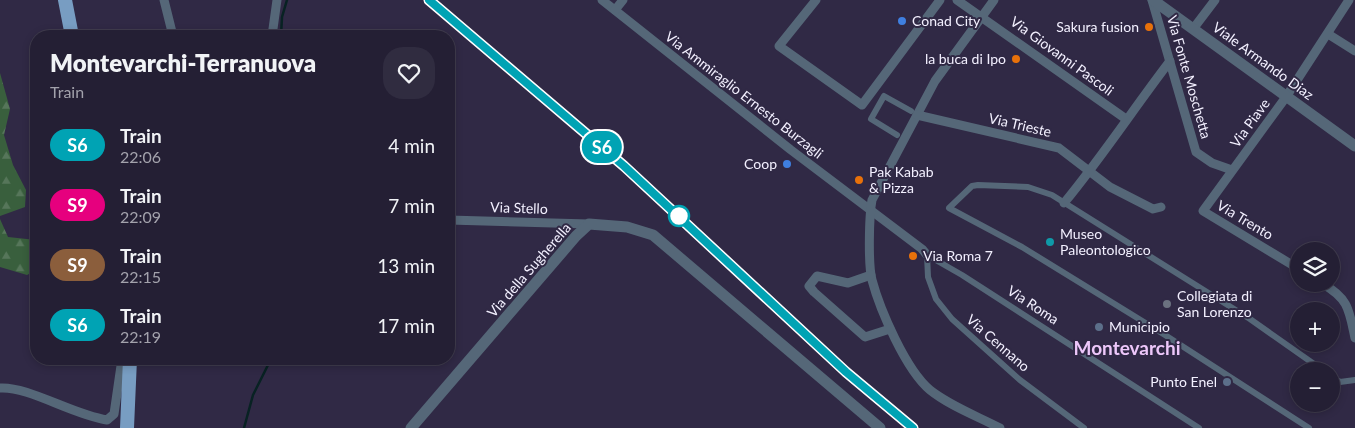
<!DOCTYPE html>
<meta charset="utf-8">
<style>
body{margin:0;font-family:Lato,sans-serif;background:#302c40;color:#f1f3f6;height:100vh;display:flex;flex-direction:column;font-size:19px;white-space:nowrap}
*{box-sizing:border-box;margin:0}
p{font-size:16px;color:#a3a2ac}
.icon{flex:none;width:28px;height:28px;fill:none;stroke:currentColor;stroke-width:2;stroke-linecap:round;stroke-linejoin:round}
.map{position:relative;flex:1;overflow:hidden}
.side{position:absolute;left:30px;top:30px;width:425px;height:335px;display:flex;flex-direction:column;background:#241f34;border-radius:20px;box-shadow:0 2px 8px #0003,0 0 0 1px #413d4f}
.side>*{flex:none}
.badge{padding:0 10px;border-radius:16px;font-size:18px;line-height:32px}
.fabs{position:absolute;left:1290px;top:242px;display:grid;gap:10px}
.fabs a{display:grid;place-items:center;width:50px;height:50px;border-radius:50%;background:#241f34;box-shadow:0 2px 8px #0003,0 0 0 1px #413d4f;font-size:25px}
.map>.badge{position:absolute;translate:-50% -50%;box-shadow:0 0 0 2px #fff}
.round{display:grid;place-items:center;flex:none;width:52px;height:52px;border-radius:20px;background:#302c40}
.overview{display:flex;align-items:center;justify-content:space-between;height:85px;padding:0 20px}
h1{font-size:24px;font-weight:800;line-height:38px}
ul{padding:0;list-style:none}
li{display:flex;align-items:center;gap:15px;height:60px;padding:0 20px}
li div{flex:1}
li b{display:block;font-size:19px}
li em{font-style:normal}
li .badge{min-width:55px;font-weight:700;text-align:center}
.map>svg:first-child{display:block}
</style>
<div class="map">
<svg width="1355" height="428" viewBox="0 0 1355 428">
<defs>
<pattern id="forest-firs" width="22" height="20" patternUnits="userSpaceOnUse" patternTransform="scale(1.25)"><rect width="22" height="20" fill="#395f3d"/><path d="M5 1l3.5 6h-7zM16 11l3.5 6h-7z" fill="#56765a"/></pattern>
</defs>
<rect width="100%" height="100%" fill="#302945"/>
<!-- forest -->
<g fill="url(#forest-firs)">
<path d="M0,73l10,36 -6,26 9,30 13,25 -1,17 -25,9z"/>
<path d="M0,219l8,18 28,3v30l-9,5 -27,-8z"/>
</g>
<g fill="none" stroke-linecap="round" stroke-linejoin="round">
<!-- stream -->
<g stroke="#082223" stroke-width="2.5">
<path d="M281,36l1,-19 5,-17"/>
<path d="M244,428l9,-33 18,-36"/>
</g>
<!-- pedestrian -->
<g stroke="#556778" stroke-width="6">
<path d="M897,135l-26,-16 13,-23 27,15"/>
<path d="M1331,376l9,6 15,-2"/>
<path d="M1084,428l-64,-48 -68,-61 -16,-20 -8,-22 -1,-22 35,20 237,153"/>
<path d="M1309,428l-144,-93 -143,-88 -73,-39 23,-22 6,-1 50,2 24,8 198,124 74,52"/>
</g>
<!-- minor -->
<g stroke="#556778" stroke-width="9">
<path d="M164,0l9,36"/>
<path d="M602,0l189,150 131,99 5,6"/>
<path d="M816,0l-37,46 83,59 78,-105"/>
<path d="M957,0l169,119"/>
<path d="M994,0l-59,81 -63,119c-3,16 -4,65 0,80 8,30 34,90 58,110 20,16 47,26 70,38"/>
<path d="M1152,0l44,152 16,11 20,7"/>
<path d="M615,10l8,-10"/>
<path d="M1193,29l22,-29"/>
<path d="M1328,34l27,17"/>
<path d="M272,36l5,-36"/>
<path d="M917,115l142,33 51,39 43,22 8,-2"/>
<path d="M1064,203c38,-46 70,-95 106,-142"/>
<path d="M449,220l140,4"/>
<path d="M1299,269l-96,-58 83,-114 63,-97"/>
<path d="M871,275l-23,8 -31,-7 -8,10 5,6 51,45 25,-8"/>
<path d="M1323,284c26,15 26,26 32,54"/>
<path d="M0,388c28,-2 73,27 107,32l7,-6 8,-55"/>
</g>
<!-- tertiary -->
<g stroke="#556778" stroke-width="11">
<path d="M1153,0l202,146"/>
<path d="M411,428l165,-192 13,-12 38,3 26,8 227,193"/>
</g>
<!-- primary -->
<g stroke="#789dc2" stroke-width="14">
<path d="M65,0l7,36"/>
<path d="M127,428l3,-69"/>
</g>
<!-- rail -->
<path stroke="#dddaea" stroke-width="2.5" stroke-dasharray="10 5" stroke-linecap="butt" d="M429,0l195,166 222,206 67,56"/>
</g>
<g fill="none" stroke-linecap="round" stroke-linejoin="round">
<!-- line casing -->
<g stroke="#fff" stroke-width="11">
<path id="line" d="M429,0l195,166 222,206 67,56"/>
</g>
<!-- line -->
<use href="#line" stroke="#00a3b4" stroke-width="8"/>
</g>
<!-- markers -->
<g fill="#3f7fe0" stroke="#302945" stroke-width="2">
<circle cx="902" cy="21" r="5"/>
<circle cx="787" cy="164" r="5"/>
</g>
<g fill="#e8710a" stroke="#302945" stroke-width="2">
<circle cx="1149" cy="27" r="5"/>
<circle cx="1016" cy="59" r="5"/>
<circle cx="859" cy="180" r="5"/>
<circle cx="913" cy="256" r="5"/>
</g>
<circle fill="#fff" stroke="#00a3b4" stroke-width="2.5" cx="679" cy="216" r="10"/>
<circle fill="#0f9aa8" stroke="#302945" stroke-width="2" cx="1050" cy="242" r="5"/>
<circle fill="#6b7280" stroke="#302945" stroke-width="2" cx="1167" cy="304" r="5"/>
<g fill="#5c6f8a" stroke="#302945" stroke-width="2">
<circle cx="1099" cy="327" r="5"/>
<circle cx="1227" cy="382" r="5"/>
</g>
<g text-anchor="middle" stroke-width="4" stroke-linejoin="round" paint-order="stroke">
<!-- poi labels -->
<g font-size="14" fill="#f3f0ff" stroke="#302945" text-anchor="start">
<text x="912" y="26">Conad City</text>
<text x="1139" y="32" text-anchor="end">Sakura fusion</text>
<text x="1006" y="64" text-anchor="end">la buca di Ipo</text>
<text x="777" y="169" text-anchor="end">Coop</text>
<text x="869" y="177">Pak Kabab<tspan x="869" dy="16">&amp; Pizza</tspan></text>
<text x="1060" y="239">Museo<tspan x="1060" dy="16">Paleontologico</tspan></text>
<text x="923" y="261">Via Roma 7</text>
<text x="1177" y="301">Collegiata di<tspan x="1177" dy="16">San Lorenzo</tspan></text>
<text x="1109" y="332">Municipio</text>
<text x="1217" y="387" text-anchor="end">Punto Enel</text>
</g>
<!-- street labels -->
<g font-size="14" fill="#f3f0ff" stroke="#302945">
<text transform="translate(1062 56) rotate(36)" y="5">Via Giovanni Pascoli</text>
<text transform="translate(1263 61) rotate(36)" y="5">Viale Armando Diaz</text>
<text transform="translate(1189 77) rotate(74)" y="5">Via Fonte Moschetta</text>
<text transform="translate(744 95) rotate(38)" y="5">Via Ammiraglio Ernesto Burzagli</text>
<text transform="translate(1250 123) rotate(-54)" y="5">Via Piave</text>
<text transform="translate(1020 125) rotate(13)" y="5">Via Trieste</text>
<text transform="translate(519 208) rotate(2)" y="5">Via Stello</text>
<text transform="translate(1245 220) rotate(31)" y="5">Via Trento</text>
<text transform="translate(529 270) rotate(-49)" y="5">Via della Sugherella</text>
<text transform="translate(1033 305) rotate(33)" y="5">Via Roma</text>
<text transform="translate(998 343) rotate(41)" y="5">Via Cennano</text>
</g>
<!-- district labels -->
<g font-size="19" font-weight="bold" fill="#edc7fa" stroke="#302945">
<text x="1127" y="355">Montevarchi</text>
</g>
</g>
</svg>
<div class="fabs">
<a><svg class="icon" aria-label="layers" viewBox="0 0 24 24"><path d="M12 4l9 5-9 5-9-5zM3 14l9 5 9-5"/></svg></a>
<a>+</a>
<a>−</a>
</div>
<b class="badge" style="left:602px;top:147px;background:#00a3b4;color:#fff">S6</b>
<section class="side">
<div class="overview"><div><h1>Montevarchi-Terranuova</h1><p>Train</p></div><a class="round"><svg class="icon" aria-label="heart" viewBox="0 0 24 24"><path d="M12 20l-8-8c-3-5 5-10 8-4 3-6 11-1 8 4z"/></svg></a></div>
<ul>
<li><span class="badge" style="background:#00a3b4;color:#fff">S6</span><div><b>Train</b><p>22:06</p></div><em>4 min</em></li>
<li><span class="badge" style="background:#e6007e;color:#fff">S9</span><div><b>Train</b><p>22:09</p></div><em>7 min</em></li>
<li><span class="badge" style="background:#8b5e3c;color:#fff">S9</span><div><b>Train</b><p>22:15</p></div><em>13 min</em></li>
<li><span class="badge" style="background:#00a3b4;color:#fff">S6</span><div><b>Train</b><p>22:19</p></div><em>17 min</em></li>
</ul>
</section>
</div>
